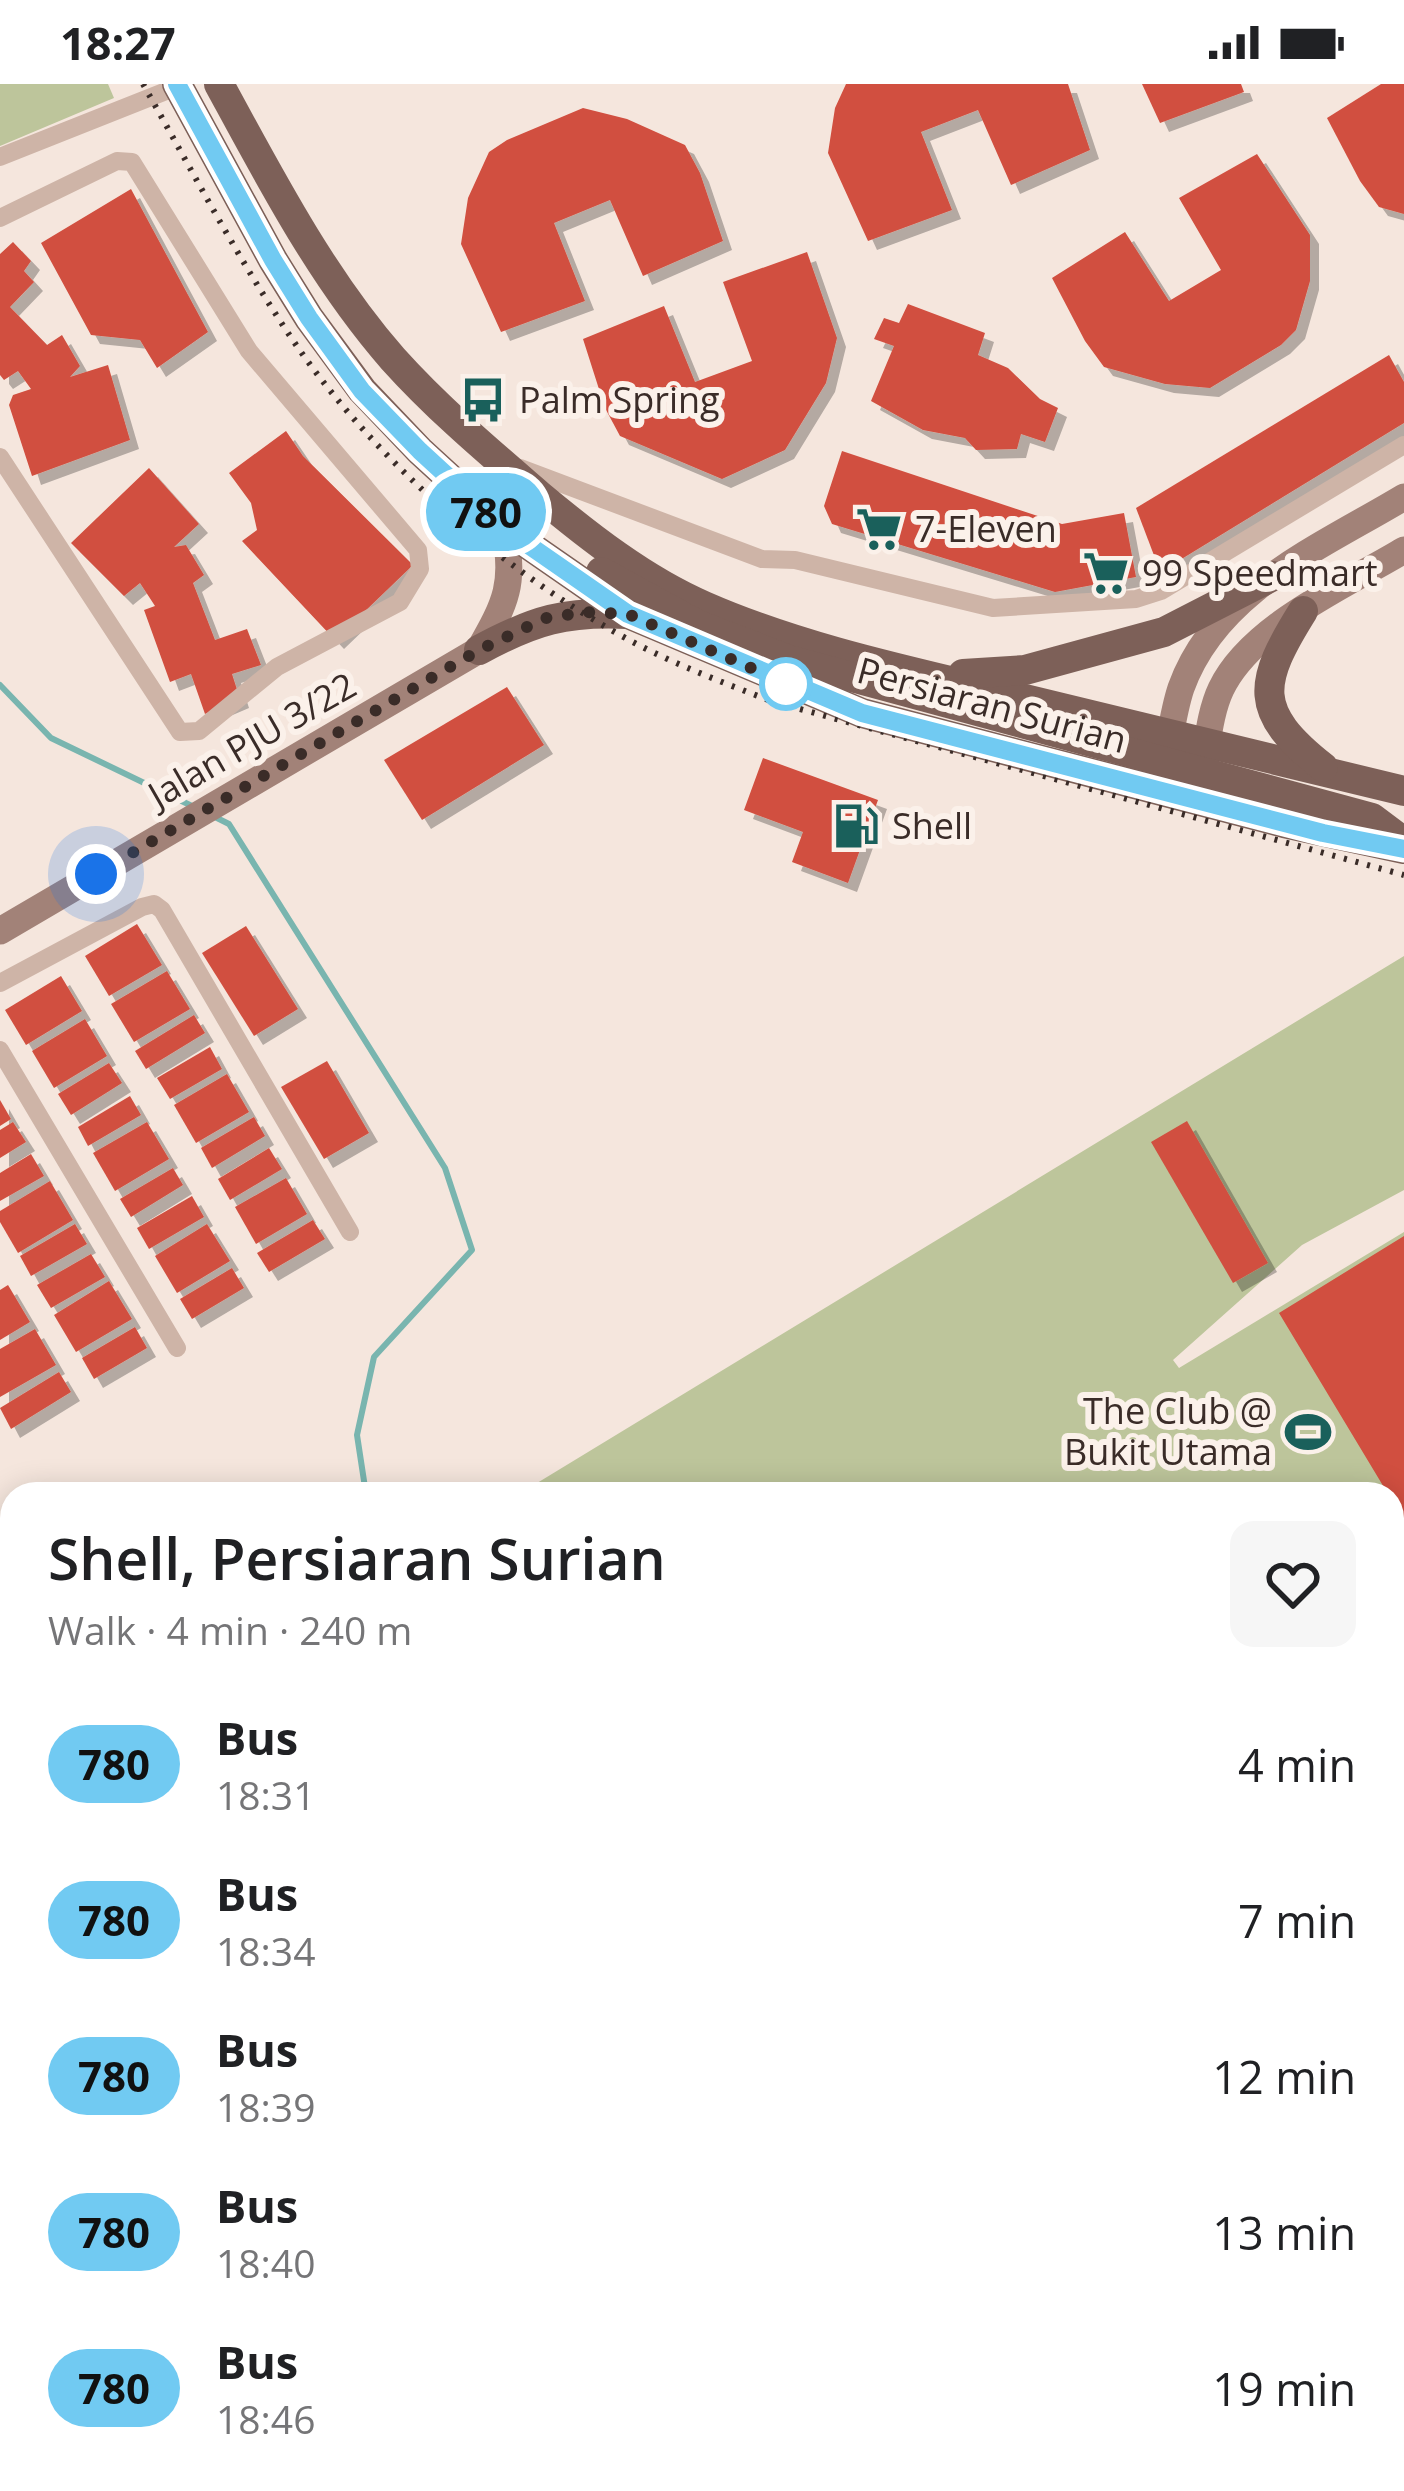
<!DOCTYPE html>
<meta charset="utf-8">
<style>
body{margin:0;font-family:"Open Sans",sans-serif;background:#f6f6f6;color:#202124;height:100vh;display:flex;flex-direction:column;font-size:45px;white-space:nowrap}
*{box-sizing:border-box;margin:0}
p{font-size:39px;color:#757577}
.icon{flex:none;width:66px;height:66px;fill:none;stroke:currentColor;stroke-width:2;stroke-linecap:round;stroke-linejoin:round}
.map{position:relative;flex:1;overflow:hidden}
.panel{position:absolute;left:0px;top:1398px;width:1404px;height:1011px;display:flex;flex-direction:column;background:#fff;border-radius:36px 36px 0 0;box-shadow:0 6px 30px #0003}
.panel>*{flex:none}
.badge{padding:0 24px;border-radius:39px;font-size:42px;line-height:78px}
.you{position:absolute;width:60px;height:60px;margin:-30px;border:9px solid #fff;border-radius:50%;background:#1a73e8;box-shadow:0 0 0 18px #1a73e833}
.map>.badge{position:absolute;translate:-50% -50%;box-shadow:0 0 0 6px #fff}
.round{display:grid;place-items:center;flex:none;width:126px;height:126px;border-radius:24px;background:#f6f6f6}
.headline{display:flex;align-items:center;justify-content:space-between;height:204px;padding:0 48px}
h1{font-size:57px;font-weight:600;line-height:90px}
ul{padding:0;list-style:none}
li{display:flex;align-items:center;gap:36px;height:156px;padding:0 48px}
li div{flex:1}
li b{display:block;font-size:45px}
li em{font-style:normal}
li .badge{min-width:132px;font-weight:700;text-align:center}
.status{display:flex;justify-content:space-between;align-items:center;height:84px;padding:0 60px;background:#fff;direction:ltr}
.status svg{height:33px;fill:currentColor}
.map>svg:first-child{display:block}
</style>
<div class="status"><b>18:27</b><svg viewBox="0 0 49 12"><path d="M0 12V9h3v3zM5 12V6h3v6zM10 12V3h3v9zM15 12V0h3v12zM26 1h20v11H26zM47 4h2v5h-2z"/></svg></div>
<div class="map">
<svg width="1404" height="2407" viewBox="0 0 1404 2407">
<defs>
<filter id="shadow"><feDropShadow dx="9" dy="9" stdDeviation="0" flood-color="#0004"/></filter>
</defs>
<rect width="100%" height="100%" fill="#f5e6dd"/>
<!-- green -->
<g fill="#bdc59b">
<path d="M0,0h108l6,14 -114,48z"/>
<path d="M1404,872v234l-102,55 -129,115 6,8 225,-136v364l-12,-20v-82h-873z"/>
<path d="M1392,1500l12,21v886h-1404v-681l12,-8v679h1380z"/>
</g>
<g fill="none" stroke-linecap="round" stroke-linejoin="round">
<!-- stream -->
<g stroke="#79b5af" stroke-width="6">
<path d="M0,601l51,53 141,68"/>
<path d="M215,733l14,7 216,344 27,82 -98,107 -17,78 9,59"/>
</g>
</g>
<!-- building -->
<g fill="#d14f3f" filter="url(#shadow)">
<path d="M846,0h222l22,66 -79,35 -33,-75 -57,22 31,78 -84,31 -40,-88 7,-45z"/>
<path d="M1142,0h99l3,8 -84,31z"/>
<path d="M1381,0h23v130l-25,-7 -19,-26 -33,-63z"/>
<path d="M583,24l44,11 58,26 15,28 23,68 -80,35 -33,-76 -56,23 31,78 -84,31 -40,-88 7,-46 21,-46 18,-12z"/>
<path d="M1257,70l53,81v46l-14,49 -15,15 -71,43 -45,-4 -61,-17 -19,-26 -33,-63 73,-46 44,69 52,-31 -42,-72z"/>
<path d="M131,105l77,143 -51,36 -17,-28 -49,-5 -50,-92z"/>
<path d="M13,158l18,19 -7,10 10,11 -24,25 37,38 15,-10 18,31 -10,11 38,-12 22,75 -98,36 -23,-71 4,-10 18,-6 -13,-18 -14,9 -4,-5v-121z"/>
<path d="M807,168l30,86 -11,45 -41,67 -63,29 -102,-43 -15,-28 -22,-69 81,-33 31,76 57,-21 -29,-79z"/>
<path d="M908,220l77,29 -7,22 30,13 32,31 18,9 -13,34 -24,-8 -4,15 -41,1 -11,-12 -42,-8 -52,-29 23,-55 -20,-7 10,-21 15,5z"/>
<path d="M1389,271l15,27v41l-229,140 -20,-5 -19,-50z"/>
<path d="M286,347l17,25 110,109 -78,75 -93,-99 15,-11 -6,-27 -22,-30z"/>
<path d="M842,367l220,73 62,-11 12,64 -81,15 -223,-68 -8,-18z"/>
<path d="M149,384l50,56 -25,23 12,-2 18,30 -11,8 22,57 32,-11 14,36 -29,9 8,25 -35,15 -14,-40 -21,8 -26,-72 11,-4 -15,-23 -16,13 -53,-53z"/>
<path d="M507,603l37,58 -122,75 -38,-60z"/>
<path d="M763,674l115,42 -30,83 -56,-21 11,-30 -59,-22z"/>
<path d="M137,840l25,41 -53,31 -24,-40z"/>
<path d="M246,842l52,83 -44,27 -52,-83z"/>
<path d="M167,887l23,38 -56,33 -23,-38z"/>
<path d="M61,892l21,35 -56,34 -21,-35z"/>
<path d="M194,931l11,18 -59,36 -11,-18z"/>
<path d="M85,935l22,37 -53,32 -22,-37z"/>
<path d="M210,963l12,22 -52,30 -13,-21z"/>
<path d="M327,977l42,72 -45,26 -43,-72z"/>
<path d="M109,979l13,20 -51,32 -13,-21z"/>
<path d="M227,990l22,38 -53,31 -22,-38z"/>
<path d="M130,1012l11,19 -53,31 -10,-19z"/>
<path d="M0,1016l11,19 -11,7z"/>
<path d="M254,1033l11,19 -53,32 -11,-20z"/>
<path d="M1187,1037l81,142 -35,20 -82,-141z"/>
<path d="M13,1038l13,20 -26,16v-28z"/>
<path d="M147,1038l22,37 -54,32 -22,-38z"/>
<path d="M269,1064l13,21 -52,31 -12,-21z"/>
<path d="M31,1070l13,22 -44,25v-28z"/>
<path d="M173,1084l10,17 -52,32 -11,-18z"/>
<path d="M286,1094l21,36 -51,30 -21,-37z"/>
<path d="M50,1097l23,39 -55,33 -18,-31v-11z"/>
<path d="M192,1112l12,21 -55,32 -12,-21z"/>
<path d="M313,1136l12,19 -56,33 -12,-19z"/>
<path d="M75,1140l12,20 -56,32 -11,-20z"/>
<path d="M207,1140l23,37 -53,32 -22,-37z"/>
<path d="M1404,1152v285l-12,-27h-4l-109,-181z"/>
<path d="M91,1170l14,23 -54,31 -14,-23z"/>
<path d="M232,1184l12,20 -52,31 -12,-20z"/>
<path d="M109,1197l23,38 -56,33 -22,-37z"/>
<path d="M8,1201l22,37 -30,18v-50z"/>
<path d="M135,1243l12,21 -53,31 -12,-21z"/>
<path d="M35,1245l21,36 -56,32v-48z"/>
<path d="M59,1288l12,20 -60,37 -11,-21z"/>
</g>
<g fill="none" stroke-linecap="round" stroke-linejoin="round">
<!-- street -->
<g stroke="#ceb4a7" stroke-width="18">
<path d="M0,73l184,-73"/>
<path d="M0,134l117,-57 15,1 117,189 169,199 2,19 -20,33 -123,65 -78,64 -19,1 -180,-275"/>
<path d="M520,384l242,91 33,1 198,48 143,-9 25,-8 243,-146"/>
<path d="M0,899l142,-76 12,-3 8,6 188,322"/>
<path d="M0,966l177,298"/>
<path d="M252,2407l1,-10"/>
</g>
<!-- secondary -->
<g stroke="#a28278" stroke-width="27">
<path d="M1167,669c4,-21 7,-44 14,-65 35,-98 140,-141 223,-191"/>
<path d="M1204,677c4,-23 7,-51 17,-72 30,-63 125,-104 183,-139"/>
<path d="M0,847l479,-281c27,-47 37,-68 25,-122"/>
</g>
<!-- primary -->
<g stroke="#7d6058" stroke-width="30">
<path d="M177,0l96,176 36,58 53,72 58,61 84,77 124,86 234,99 422,110 120,26"/>
<path d="M219,0c51,94 103,194 174,275 45,50 95,92 146,136 49,41 105,85 165,111 98,43 209,66 313,91 129,32 258,63 387,94"/>
<path d="M601,488l95,52 93,36 583,158 32,24"/>
<path d="M1303,527c-45,72 -51,100 20,156"/>
<path d="M479,566c55,-30 87,-39 149,-36"/>
<path d="M963,590l62,-4 139,-38 109,-56"/>
</g>
<!-- rail -->
<g stroke="#3a2c28" stroke-width="6" stroke-dasharray="3 9" stroke-linecap="butt">
<path d="M143,0c51,90 99,183 158,268 80,113 198,215 319,283 48,27 99,46 151,66l633,174"/>
<path d="M529,470c90,62 185,110 289,142"/>
</g>
</g>
<g fill="none" stroke-linecap="round" stroke-linejoin="round">
<!-- line casing -->
<g stroke="#fff" stroke-width="27">
<path id="line" d="M177,0l96,176 36,58 53,73 58,60 84,77 124,86 234,99 461,120 81,16"/>
</g>
<!-- line -->
<use href="#line" stroke="#71caf2" stroke-width="18"/>
<!-- walk -->
<path stroke="#3a2c28" stroke-width="12" stroke-dasharray="0 21.6" d="M96,790l383,-224 67,-32 40,-6 42,2 162,71 -4,-1"/>
</g>
<!-- icons -->
<defs>
<g id="bus-bare" transform="scale(3.6)"><path d="M-5-6H5V4H4V6H2V4H-2V6H-4V4H-5ZM-3.5-4V0h7V-4ZM-3.5 1.2v1.5H-2V1.2ZM2 1.2v1.5H3.5V1.2Z" fill="#1a605b" stroke="#fbf1ea" stroke-width="2.5" paint-order="stroke"/></g>
<g id="supermarket-bare" transform="scale(3.6)"><path d="M-6-5.5h2.5l.6 2H6L4.5 2H-2.5L-4.4-4H-6ZM-1.5 3.2a1.3 1.3 0 1 0 .1 0ZM3 3.2a1.3 1.3 0 1 0 .1 0Z" fill="#1a605b" stroke="#fbf1ea" stroke-width="2.5" paint-order="stroke"/></g>
<g id="fuel-bare" transform="scale(3.6)"><path d="M-5.5-6h7V0h2V4h1.3V-2.5L3-4.5l.8-.8L6-3V5H2.5V1h-1V6h-7ZM-4.2-4.7v3.2H.2V-4.7Z" fill="#1a605b" stroke="#fbf1ea" stroke-width="2.5" paint-order="stroke"/></g>
<g id="stadium-bare" transform="scale(3.6)"><path d="M0-5a6.5 5 0 1 0 0 10a6.5 5 0 1 0 0-10ZM-3.5-1.8h7v3.6h-7Z" fill="#1a605b" stroke="#fbf1ea" stroke-width="2.5" paint-order="stroke"/></g>
</defs>
<g fill-rule="evenodd">
<use href="#bus-bare" x="483" y="316"/>
<use href="#supermarket-bare" x="879" y="445"/>
<use href="#supermarket-bare" x="1106" y="489"/>
<use href="#fuel-bare" x="856" y="742"/>
<use href="#stadium-bare" x="1308" y="1348"/>
</g>
<!-- markers -->
<circle fill="#fff" stroke="#71caf2" stroke-width="6" cx="786" cy="600" r="24"/>
<g text-anchor="middle" stroke-width="12" stroke-linejoin="round" paint-order="stroke">
<!-- poi labels -->
<g font-size="36" fill="#3a2c28" stroke="#fbf1ea" text-anchor="start">
<text x="519" y="329">Palm Spring</text>
<text x="915" y="458">7-Eleven</text>
<text x="1142" y="502">99 Speedmart</text>
<text x="892" y="755">Shell</text>
<text x="1272" y="1340" text-anchor="end">The Club @<tspan x="1272" dy="41">Bukit Utama</tspan></text>
</g>
<!-- street labels -->
<g font-size="36" fill="#3a2c28" stroke="#fbf1ea">
<text transform="translate(992 621) rotate(15)" y="13">Persiaran Surian</text>
<text transform="translate(252 656) rotate(-30)" y="13">Jalan PJU 3/22</text>
</g>
</g>
</svg>
<div class="you" style="left:96px;top:790px"></div>
<b class="badge" style="left:486px;top:428px;background:#71caf2;color:#111">780</b>
<section class="panel">
<div class="headline"><div><h1>Shell, Persiaran Surian</h1><p>Walk · 4 min · 240 m</p></div><a class="round"><svg class="icon" aria-label="heart" viewBox="0 0 24 24"><path d="M12 20l-8-8c-3-5 5-10 8-4 3-6 11-1 8 4z"/></svg></a></div>
<ul>
<li><span class="badge" style="background:#71caf2;color:#111">780</span><div><b>Bus</b><p>18:31</p></div><em>4 min</em></li>
<li><span class="badge" style="background:#71caf2;color:#111">780</span><div><b>Bus</b><p>18:34</p></div><em>7 min</em></li>
<li><span class="badge" style="background:#71caf2;color:#111">780</span><div><b>Bus</b><p>18:39</p></div><em>12 min</em></li>
<li><span class="badge" style="background:#71caf2;color:#111">780</span><div><b>Bus</b><p>18:40</p></div><em>13 min</em></li>
<li><span class="badge" style="background:#71caf2;color:#111">780</span><div><b>Bus</b><p>18:46</p></div><em>19 min</em></li>
</ul>
</section>
</div>
